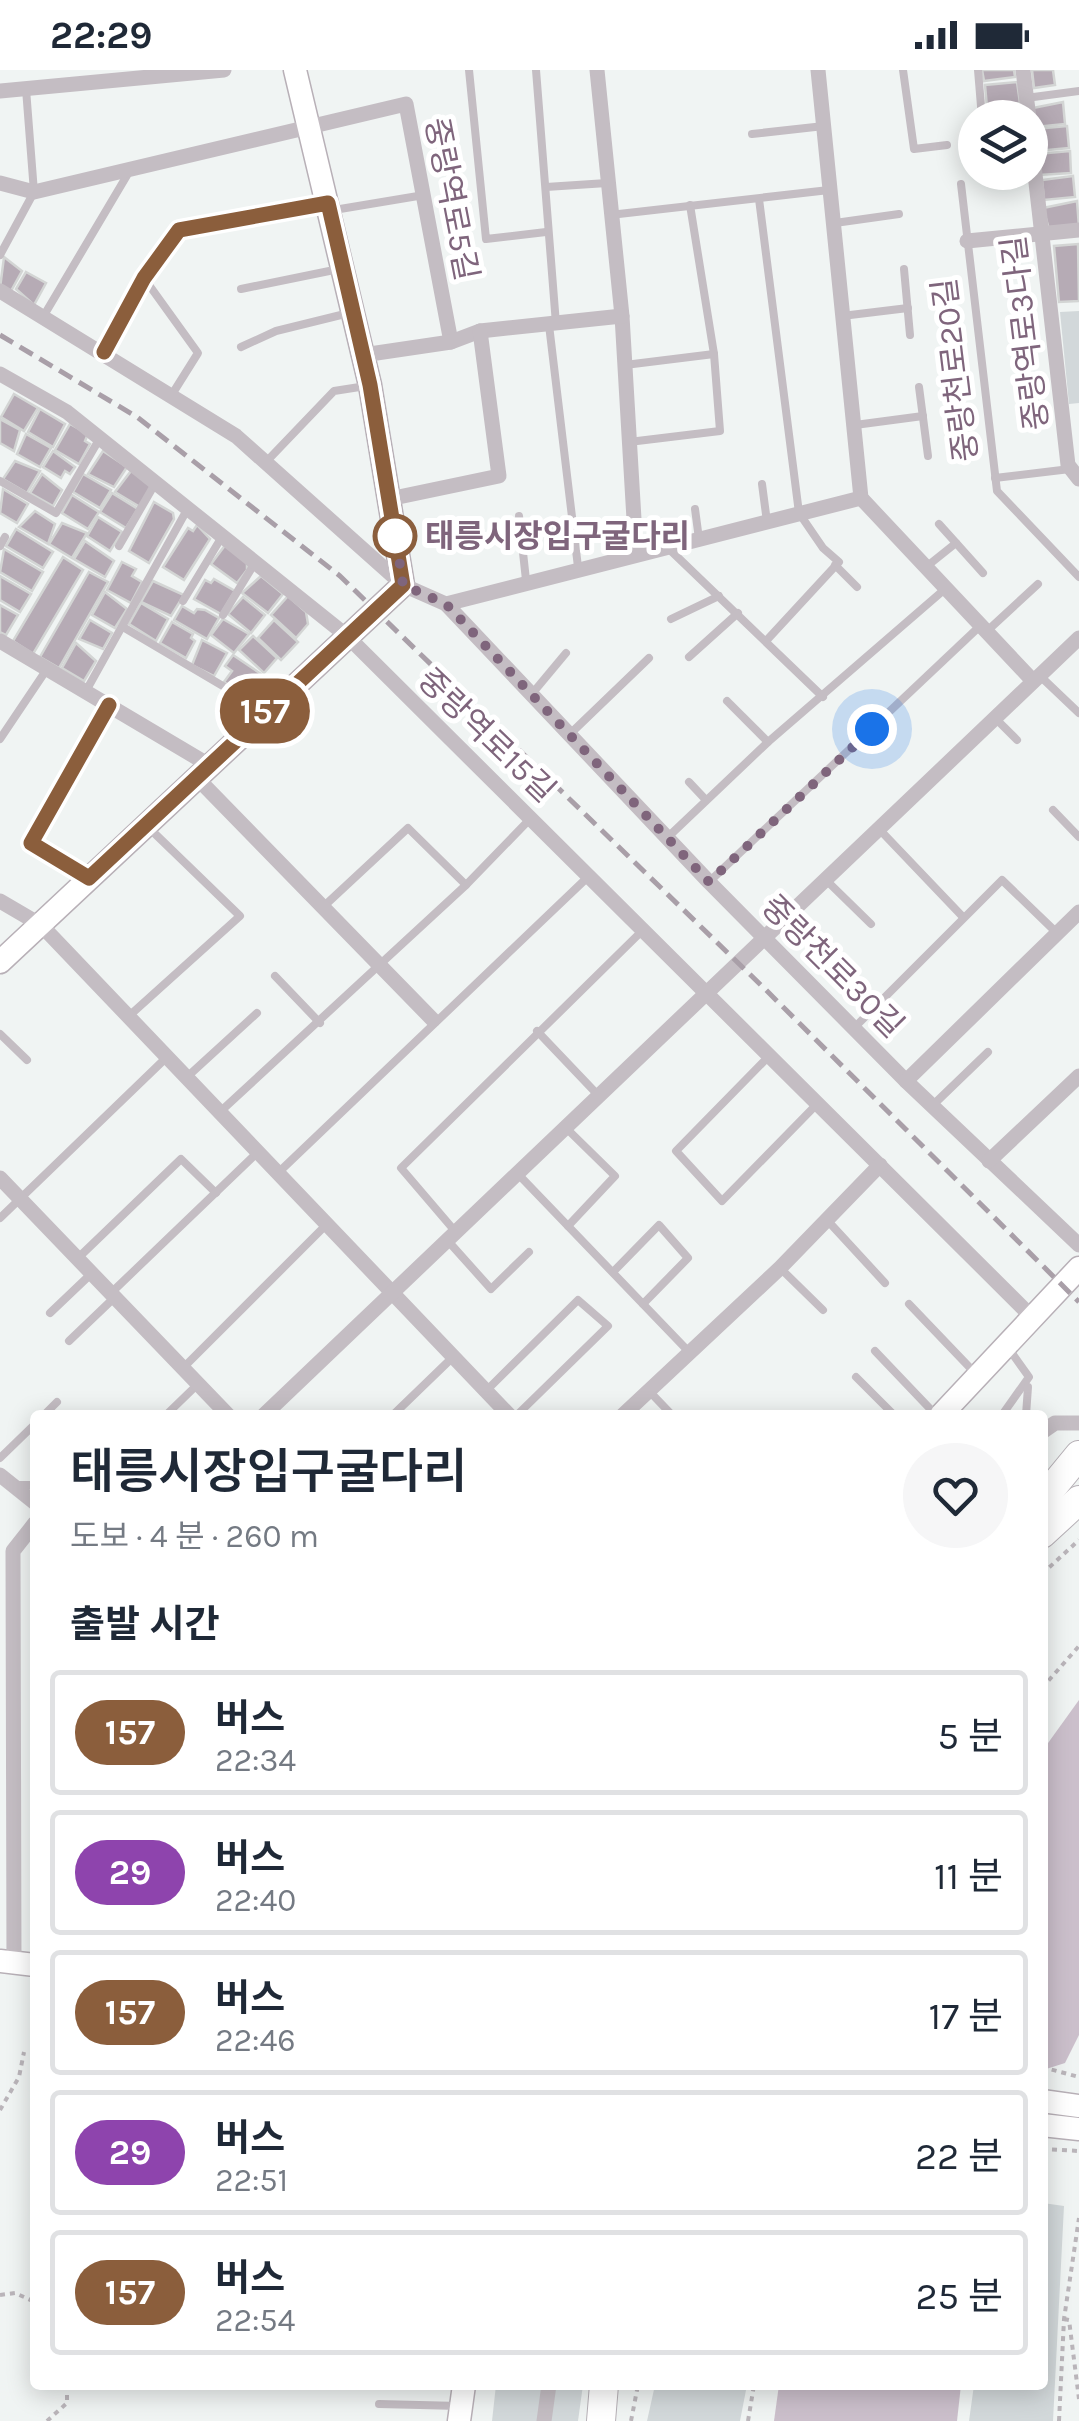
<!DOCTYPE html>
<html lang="ko">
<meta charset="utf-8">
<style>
body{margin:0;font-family:Karla,"Noto Sans KR",sans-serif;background:#f6f6f7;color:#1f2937;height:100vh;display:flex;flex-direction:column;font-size:38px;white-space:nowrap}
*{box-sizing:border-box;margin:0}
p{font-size:32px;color:#747a83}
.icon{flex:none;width:55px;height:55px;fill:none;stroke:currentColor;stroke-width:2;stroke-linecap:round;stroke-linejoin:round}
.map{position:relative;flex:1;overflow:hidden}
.details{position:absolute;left:30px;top:1340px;width:1018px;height:980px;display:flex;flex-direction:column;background:#fff;border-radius:10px;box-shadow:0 5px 25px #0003}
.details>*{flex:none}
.badge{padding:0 20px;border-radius:32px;font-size:35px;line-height:65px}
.fabs{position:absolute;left:958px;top:30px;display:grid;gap:20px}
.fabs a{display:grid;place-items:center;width:90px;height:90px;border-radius:50%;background:#fff;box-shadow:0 5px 25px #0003;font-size:50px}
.you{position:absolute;width:50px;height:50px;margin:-25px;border:8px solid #fff;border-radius:50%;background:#1a73e8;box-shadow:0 0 0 15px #1a73e833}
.map>.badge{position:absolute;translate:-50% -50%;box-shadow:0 0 0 5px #fff}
h2{padding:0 40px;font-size:38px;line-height:90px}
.round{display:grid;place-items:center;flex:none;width:105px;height:105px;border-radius:52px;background:#f6f6f7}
.head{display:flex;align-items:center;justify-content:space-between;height:170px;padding:0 40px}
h1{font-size:48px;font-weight:600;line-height:75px}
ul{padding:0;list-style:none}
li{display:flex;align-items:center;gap:30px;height:125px;margin:0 20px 15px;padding:0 20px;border:5px solid #e0e1e3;border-radius:10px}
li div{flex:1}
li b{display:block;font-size:38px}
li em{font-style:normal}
li .badge{min-width:110px;font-weight:700;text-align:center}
.status{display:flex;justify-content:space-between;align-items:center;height:70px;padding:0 50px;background:#fff;direction:ltr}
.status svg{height:28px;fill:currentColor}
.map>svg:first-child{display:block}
</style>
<div class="status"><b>22:29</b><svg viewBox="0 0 49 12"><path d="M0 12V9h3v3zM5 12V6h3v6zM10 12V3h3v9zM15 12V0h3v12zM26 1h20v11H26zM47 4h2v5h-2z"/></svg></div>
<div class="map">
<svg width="1079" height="2351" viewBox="0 0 1079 2351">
<rect width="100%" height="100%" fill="#f0f4f3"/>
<!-- green -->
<g fill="#d2d8da">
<path d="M1079,241v92l-10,1 -9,-92z"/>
<path d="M1043,2133l21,3 -11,215h-84l5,-36h68z"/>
<path d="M496,2315h87l-5,36h-86z"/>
<path d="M655,2315h92l-7,36h-93z"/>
</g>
<!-- water -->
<g fill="#cbbfcb">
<path d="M1079,1630v335l-14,28 -22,7v-320z"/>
<path d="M779,2315h182l-4,36h-183z"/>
</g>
<!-- building -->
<g fill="#b6abb5" stroke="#d3d5d4" stroke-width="2.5">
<path d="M982,0h32l1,7 -31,4z"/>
<path d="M1032,0h21l2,15 -21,3z"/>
<path d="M1017,12l3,21 -33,4 -2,-22z"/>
<path d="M1063,32l2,22 -30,3 -2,-19z"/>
<path d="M1019,37l1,11h-30l-1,-7z"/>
<path d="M1067,56l2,22 -32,3 -2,-22z"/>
<path d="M1070,81l1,22 -32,2 -2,-21z"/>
<path d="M1073,106l2,21 -31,3 -2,-20z"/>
<path d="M1077,131l2,26 -30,2 -6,-21z"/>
<path d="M1078,174l1,57 -20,1 -5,-56z"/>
<path d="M4,187l18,14 -11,20 -11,-3z"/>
<path d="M26,202l20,11 -12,22 -18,-16z"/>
<path d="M14,324l24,14 -14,23 -23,-14z"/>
<path d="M40,339l25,15 -12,23 -25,-15z"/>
<path d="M0,349l20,11 -6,21 -14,-8z"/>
<path d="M70,354l18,10 -3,7 5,3 -11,20 -24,-14z"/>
<path d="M26,364l25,14 -11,19 -23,-13z"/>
<path d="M53,381l22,16 -5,7 -5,-3 -4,7 -18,-11z"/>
<path d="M103,381l24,16 -13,20 -26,-13z"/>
<path d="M15,391l25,10 -13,22 -24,-14z"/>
<path d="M131,401l23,14 -14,22 -25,-15z"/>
<path d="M42,404l20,16 -9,16 -23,-13z"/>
<path d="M83,404l28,16 -11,18 -27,-16z"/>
<path d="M3,419l25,15 -11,19 -17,-10z"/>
<path d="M112,423l26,16 -12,19 -26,-16z"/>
<path d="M72,425l27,17 -11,17 -26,-16z"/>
<path d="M154,432l19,11 1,6 -25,44 -20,-12z"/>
<path d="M35,441l20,13 -7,20 -29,-17z"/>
<path d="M98,447l24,15 -12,19 -23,-15z"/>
<path d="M62,453l25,10 -15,25 -23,-14z"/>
<path d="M197,455l13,14 -26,41 -21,-13 25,-39 5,3z"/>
<path d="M16,459l37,23 -10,16 -37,-22z"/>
<path d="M85,471l29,20 -9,16 -31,-18z"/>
<path d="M226,474l21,15v11l-10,13 -26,-19z"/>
<path d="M4,479l39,23 -11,19 -32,-19z"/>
<path d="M63,487l20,13 -50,84 -20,-13z"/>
<path d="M122,492l14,7 -4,7 10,6 -11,21 -24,-13z"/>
<path d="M89,502l19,10 -49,86 -19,-11z"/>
<path d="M0,506l31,18 -11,18 -20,-12z"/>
<path d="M261,506l22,18 -15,19 -26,-20z"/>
<path d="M214,509l21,12 -14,23 -27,-15 11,-19 6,3z"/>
<path d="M153,511l31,14 -13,21 -30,-14z"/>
<path d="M105,522l22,17 -12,19 -23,-13z"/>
<path d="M288,526l18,16 2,12 -12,14 -25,-23z"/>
<path d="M243,527l22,18 -14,18 -23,-19z"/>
<path d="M141,533l27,16 -12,22 -27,-17z"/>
<path d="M0,535l18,10 -12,20 -6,-3z"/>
<path d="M182,536l12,7 3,-4 8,1 14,8 -12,21 -33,-19z"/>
<path d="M223,549l26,15 -15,19 -23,-18z"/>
<path d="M90,550l22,13 -9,16 -24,-10z"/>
<path d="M274,550l24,22 -17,18 -23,-22z"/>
<path d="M172,552l21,12 -2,4 4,3 -9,17 -26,-15z"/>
<path d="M253,566l24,22 -13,15 -25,-23z"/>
<path d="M202,570l25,13 -13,23 -22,-11z"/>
<path d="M76,573l20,18 -12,20 -22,-13z"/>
<path d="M233,585l28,19 -11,15 -5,-3 -5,7 -16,-11 8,-11 -7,-5z"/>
</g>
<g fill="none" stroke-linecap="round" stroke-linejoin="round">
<!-- secondary casing -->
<g stroke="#b8b0b7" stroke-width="25">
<g id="secondary">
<path d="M0,892l403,-377 -33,-200 -75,-315"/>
<path d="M941,1345l138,-147"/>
<path d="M0,1891l35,4"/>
<path d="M1042,2031l37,5"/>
<path d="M1042,2055l37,4"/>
<path d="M459,2351l5,-36"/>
</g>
</g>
<!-- highway casing -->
<g stroke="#b6b0b6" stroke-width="30">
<g id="highway">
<path d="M1042,1430l37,-45"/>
<path d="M1042,1464l37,-34"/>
<path d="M601,2351l3,-36"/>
</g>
</g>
<!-- path -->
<g stroke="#bab5ba" stroke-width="4" stroke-dasharray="5 5" stroke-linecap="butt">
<path d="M1042,1504l37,-34"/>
<path d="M1042,1618l37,-42"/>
<path d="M1042,1997l37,10"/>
<path d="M0,2040l19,-33 5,-25"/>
<path d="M1042,2079l37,2"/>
<path d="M0,2225l15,-2 20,9"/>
<path d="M1064,2249l5,1 10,79"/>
<path d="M47,2351l20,-18v-18"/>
<path d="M631,2351l7,-36"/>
<path d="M748,2351l6,-36"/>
<path d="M1059,2351l5,-102 15,-101"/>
</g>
<!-- lane -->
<g stroke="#c4bdc3" stroke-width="8">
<path d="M469,0l17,169 60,-7"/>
<path d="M536,0l20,254"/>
<path d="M903,0l11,79 33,-4"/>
<path d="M978,0l4,48"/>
<path d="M1026,28l53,-7"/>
<path d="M752,64l72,-8"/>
<path d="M961,114l36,307 82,86"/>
<path d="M546,117l61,-4"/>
<path d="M759,129l40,314 24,35 16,14 -73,79"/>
<path d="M334,140l90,-15"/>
<path d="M610,145l219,-25"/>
<path d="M835,153l64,-9"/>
<path d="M0,185l34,-63 -8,-103"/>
<path d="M904,199l6,66"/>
<path d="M144,208l54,75 -27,43"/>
<path d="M241,219l98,-20"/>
<path d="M842,246l66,-8"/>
<path d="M43,247l86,-145"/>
<path d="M549,255l29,242"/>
<path d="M241,277l35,-16 73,-18"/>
<path d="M103,282l41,-74 35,-48 144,-26"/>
<path d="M625,295l89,-11"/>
<path d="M919,317l9,69"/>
<path d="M855,355l68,-9"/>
<path d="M629,372l91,-11 -6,-77 -24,-149"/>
<path d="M266,392l68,-71 32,-5"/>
<path d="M995,408l75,-9"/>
<path d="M0,411l56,32 44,-75"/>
<path d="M762,414l5,38"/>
<path d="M695,439l4,30"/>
<path d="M519,446l7,64"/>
<path d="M939,454l44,49"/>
<path d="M0,476l5,-9"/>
<path d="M119,476l37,-64"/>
<path d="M668,478l155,149"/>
<path d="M835,495l22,22"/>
<path d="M926,497l30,-24"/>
<path d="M183,531l40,-66"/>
<path d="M223,545l33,-54"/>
<path d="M671,549l48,-23"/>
<path d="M123,557l142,84"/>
<path d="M986,562l52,-48"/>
<path d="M689,587l49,-44"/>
<path d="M1039,605l40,38"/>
<path d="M86,621l102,-183"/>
<path d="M531,625l35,-42"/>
<path d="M727,631l41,41"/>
<path d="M995,648l22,22"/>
<path d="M570,664l79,-76"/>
<path d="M0,669l47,-70"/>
<path d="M689,712l16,17"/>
<path d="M1053,740l26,27"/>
<path d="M879,759l83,87"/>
<path d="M668,767l100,-95 177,-153"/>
<path d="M88,808l-57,-35 78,-138"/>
<path d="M825,809l46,45"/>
<path d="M710,811l270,-255"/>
<path d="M322,838l86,-80 58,57"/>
<path d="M275,906l45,47"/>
<path d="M129,946l111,-100 -91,-88"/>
<path d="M856,956l146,-146 56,54"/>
<path d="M537,961l60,63"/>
<path d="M0,964l27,26"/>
<path d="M770,985l-94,96 46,50 96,-98"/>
<path d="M187,1007l70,-64"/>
<path d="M932,1036l56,-54"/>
<path d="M221,1041l245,-226 64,-66"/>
<path d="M564,1056l51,50 -47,50"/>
<path d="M279,1102l311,-297"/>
<path d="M517,1103l174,181"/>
<path d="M0,1148l168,-162"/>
<path d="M827,1150l58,63"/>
<path d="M454,1160l-53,-62 243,-239"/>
<path d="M448,1171l43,48 38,-37"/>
<path d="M78,1188l103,-99 35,34"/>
<path d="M780,1198l43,42"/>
<path d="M613,1202l46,-47 29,33 -45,46"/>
<path d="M111,1223l148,-142"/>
<path d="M909,1234l66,69"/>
<path d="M50,1243l42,-40"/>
<path d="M69,1271l46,-44"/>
<path d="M875,1281l61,64"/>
<path d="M183,1298l145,-145"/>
<path d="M856,1307l38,38"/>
<path d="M488,1319l90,-89 30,26 -91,89"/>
<path d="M649,1321l23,24"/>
<path d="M44,1345l13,-13"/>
<path d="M166,1345l32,-31"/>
<path d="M393,1345l60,-58"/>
<path d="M1002,1345l27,-38 -20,-28"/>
<path d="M1026,1345l2,-28"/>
<path d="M0,1388l35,-34"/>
<path d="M15,1415h20"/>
<path d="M379,2334l81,2"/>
</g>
<!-- street -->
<g stroke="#c4bdc3" stroke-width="15">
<path d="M597,0l25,246 14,237"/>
<path d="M818,0l43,428 172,183"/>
<path d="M1023,0l6,48"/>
<path d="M0,21l224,-21"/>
<path d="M1030,60l38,335 11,14"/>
<path d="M0,113l34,9 372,-88 45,238"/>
<path d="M967,171l112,-11"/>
<path d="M0,221l236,145 167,149 43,19 263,278 197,199 173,164"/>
<path d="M363,285l88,-13 29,-11 142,-15"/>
<path d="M0,304l67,38 280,224 685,681"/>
<path d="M389,429l110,-23 -19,-145"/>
<path d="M446,534l415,-106"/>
<path d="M0,571l209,124"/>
<path d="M196,707l237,243"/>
<path d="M0,831l41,24 468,490"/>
<path d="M906,1011l173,-169"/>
<path d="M989,1091l90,-85"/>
<path d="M0,1108l228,237"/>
<path d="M264,1345l815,-777"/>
<path d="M623,1345l157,-147 100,-103"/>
<path d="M1042,1362l13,-9h24"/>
<path d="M0,1405l35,28"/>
<path d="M14,1893l-1,-412 22,-28"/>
<path d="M544,2351l5,-36"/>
</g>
<!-- secondary -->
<use href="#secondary" stroke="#fff" stroke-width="22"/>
<!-- highway -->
<use href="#highway" stroke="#fff" stroke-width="28"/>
<!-- rail -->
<path stroke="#a99fa8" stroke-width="5" stroke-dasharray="15 8" stroke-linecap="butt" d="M0,265l137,82 203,159 426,414 313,312"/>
</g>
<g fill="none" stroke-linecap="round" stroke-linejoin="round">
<!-- line casing -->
<g stroke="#fff" stroke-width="22">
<path id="line" d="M104,282l40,-74 35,-48 149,-27 42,182 33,200 -314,293 -58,-35 78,-138"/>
</g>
<!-- line -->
<use href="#line" stroke="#8b5e3c" stroke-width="15"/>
<!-- walk -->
<path stroke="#7f657c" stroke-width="10" stroke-dasharray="0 18" d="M395,466v-4l8,53 43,19 263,278 163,-153"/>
</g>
<!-- markers -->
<circle fill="#fff" stroke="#8b5e3c" stroke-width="5" cx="395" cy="466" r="20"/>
<g text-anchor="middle" stroke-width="10" stroke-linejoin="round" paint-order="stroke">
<!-- street labels -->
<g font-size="32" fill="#7f657c" stroke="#fff">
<text transform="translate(452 129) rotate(79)" y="11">중랑역로5길</text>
<text transform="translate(1025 263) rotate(-97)" y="11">중랑역로3다길</text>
<text transform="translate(955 300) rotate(-97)" y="11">중랑천로20길</text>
<text transform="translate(487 665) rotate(44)" y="11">중랑역로15길</text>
<text transform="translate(833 896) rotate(45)" y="11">중랑천로30길</text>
</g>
<!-- stop labels -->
<g font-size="32" font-weight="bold" fill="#7f657c" stroke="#fff" text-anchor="start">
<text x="425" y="477">태릉시장입구굴다리</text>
</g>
</g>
</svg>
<div class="fabs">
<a><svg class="icon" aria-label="layers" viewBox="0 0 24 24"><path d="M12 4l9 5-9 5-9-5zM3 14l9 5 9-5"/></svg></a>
</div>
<div class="you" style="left:872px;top:659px"></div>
<b class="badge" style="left:265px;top:641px;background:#8b5e3c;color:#fff">157</b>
<section class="details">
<div class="head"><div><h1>태릉시장입구굴다리</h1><p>도보 · 4 분 · 260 m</p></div><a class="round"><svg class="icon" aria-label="heart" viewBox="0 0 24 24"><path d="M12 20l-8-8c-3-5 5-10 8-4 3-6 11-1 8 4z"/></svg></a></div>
<h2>출발 시간</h2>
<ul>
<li><span class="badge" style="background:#8b5e3c;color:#fff">157</span><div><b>버스</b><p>22:34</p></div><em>5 분</em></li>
<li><span class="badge" style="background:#8e44ad;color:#fff">29</span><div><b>버스</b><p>22:40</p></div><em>11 분</em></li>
<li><span class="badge" style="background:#8b5e3c;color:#fff">157</span><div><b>버스</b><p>22:46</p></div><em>17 분</em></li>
<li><span class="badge" style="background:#8e44ad;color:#fff">29</span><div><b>버스</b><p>22:51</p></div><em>22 분</em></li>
<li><span class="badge" style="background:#8b5e3c;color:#fff">157</span><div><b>버스</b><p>22:54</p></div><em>25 분</em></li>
</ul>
</section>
</div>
